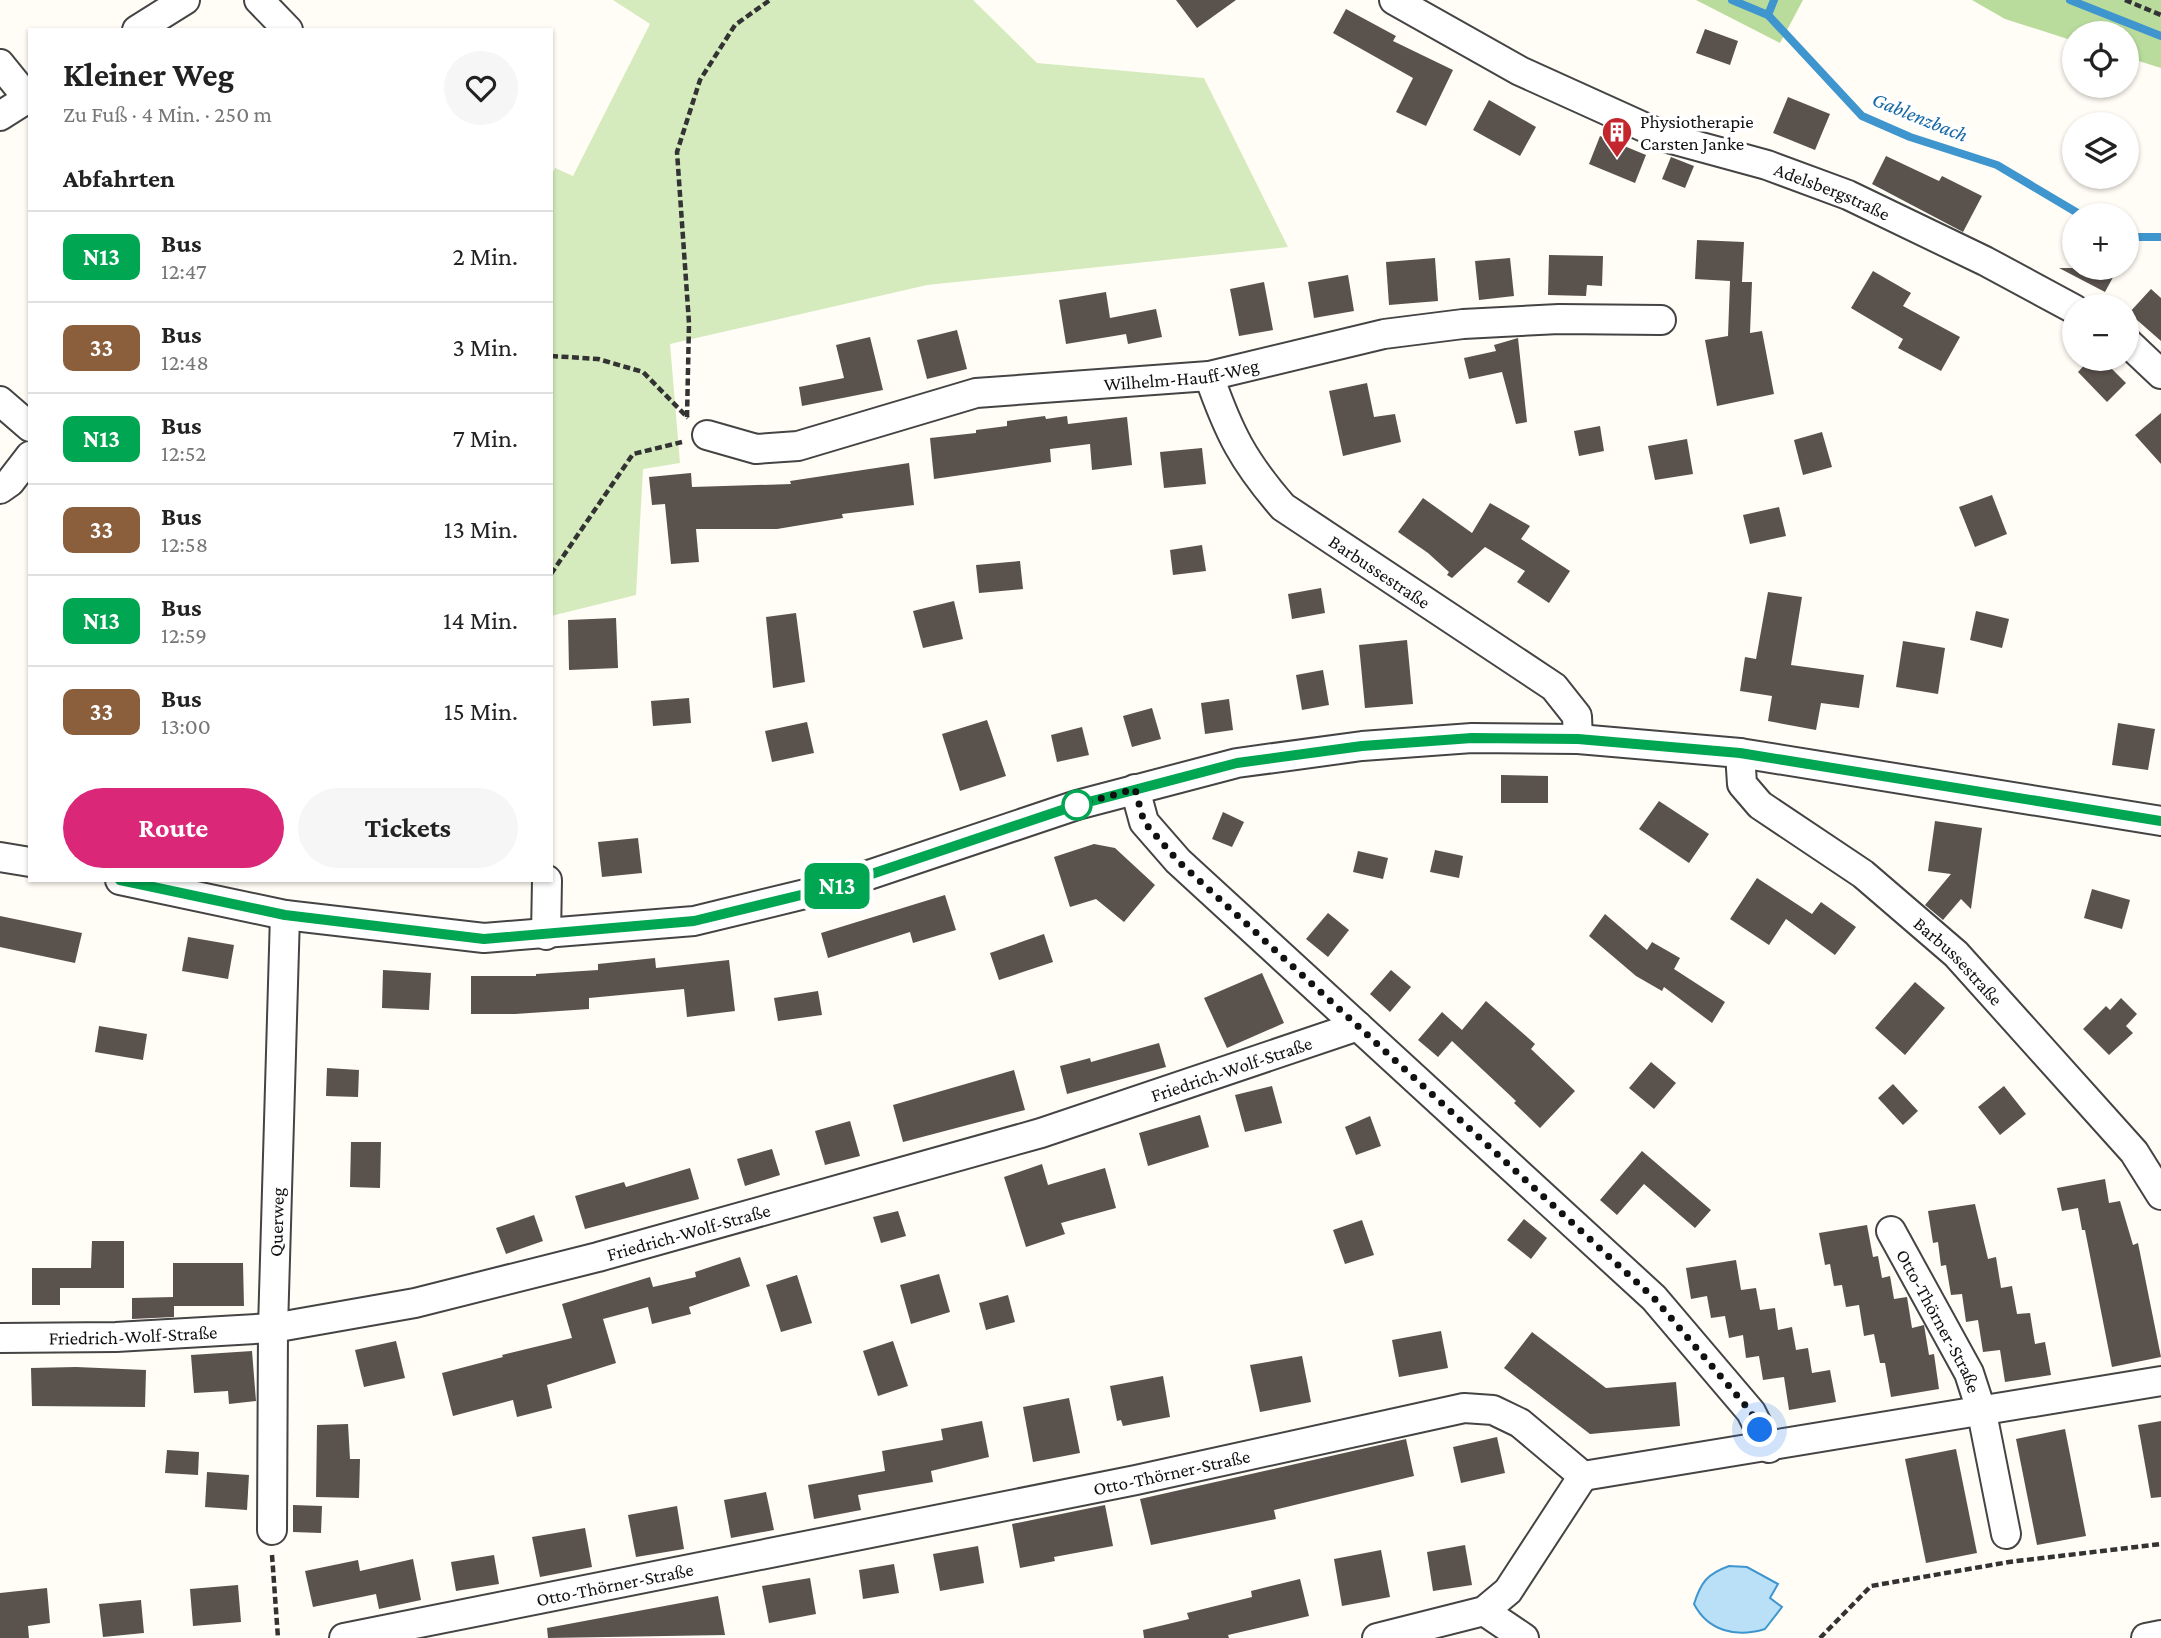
<!DOCTYPE html>
<html lang="de">
<meta charset="utf-8">
<style>
body{margin:0;font-family:"Crimson Pro",serif;background:#f6f6f6;color:#222;height:100vh;display:flex;flex-direction:column;font-size:26px;white-space:nowrap}
*{box-sizing:border-box;margin:0}
p{font-size:23px;color:#767676}
.icon{flex:none;width:38px;height:38px;fill:none;stroke:currentColor;stroke-width:2;stroke-linecap:round;stroke-linejoin:round}
.map{position:relative;flex:1;overflow:hidden}
.panel{position:absolute;left:28px;top:28px;width:525px;height:854px;display:flex;flex-direction:column;background:#fff;border-radius:0px;box-shadow:0 2px 5px #0004}
.panel>*{flex:none}
.badge{padding:0 14px;border-radius:10px;font-size:24px;line-height:46px}
.fabs{position:absolute;left:2062px;top:21px;display:grid;gap:14px}
.fabs a{display:grid;place-items:center;width:77px;height:77px;border-radius:50%;background:#fff;box-shadow:0 2px 5px #0004;font-size:35px}
.you{position:absolute;width:35px;height:35px;margin:-18px;border:5px solid #fff;border-radius:50%;background:#1a73e8;box-shadow:0 0 0 10px #1a73e833}
.map>.badge{position:absolute;translate:-50% -50%;box-shadow:0 0 0 4px #fff}
h2{padding:0 35px;font-size:26px;line-height:63px}
.round{display:grid;place-items:center;flex:none;width:74px;height:74px;border-radius:37px;background:#f6f6f6}
.summary{display:flex;align-items:center;justify-content:space-between;height:119px;padding:0 35px}
h1{font-size:33px;font-weight:700;line-height:52px}
.action{display:flex;gap:14px;margin-top:auto;padding:14px 35px}
.action a{flex:1;height:80px;border-radius:42px;background:#db2777;color:#fff;font-size:28px;font-weight:700;line-height:80px;text-align:center}
.action a+a{background:#f6f6f6;color:#222}
ul{padding:0;list-style:none}
li{display:flex;align-items:center;gap:21px;height:91px;padding:0 35px;border-top:2px solid #e0e0e0}
li div{flex:1}
li b{display:block;font-size:26px}
li em{font-style:normal}
li .badge{min-width:77px;font-weight:700;text-align:center}
.map>svg:first-child{display:block}
</style>
<div class="map">
<svg width="2161" height="1638" viewBox="0 0 2161 1638">
<rect width="100%" height="100%" fill="#fffdf5"/>
<!-- green -->
<path fill="#d5ebbd" d="M613,0h360l64,63 167,15 84,169 -361,38 -257,59 10,119 -37,6 -7,126 -85,21v-440l4,-8 18,8 77,-152z"/>
<!-- forest -->
<g fill="#b9dc9c">
<path d="M1696,0h107l-23,43z"/>
<path d="M1972,0h189v68l-35,-11v-24h-52v8l-69,-22z"/>
</g>
<!-- water -->
<path fill="#b9e0f7" stroke="#3f96cf" stroke-width="2" d="M1729,1566l18,1 31,17 -8,14 12,9 -17,22c-29,9 -57,2 -71,-25 7,-22 13,-30 35,-38z"/>
<g fill="none" stroke-linecap="round" stroke-linejoin="round">
<!-- stream -->
<g stroke="#3f96cf" stroke-width="8">
<path d="M1732,0l36,15 94,101 48,21 87,28 84,50"/>
<path d="M2070,0l91,36"/>
<path d="M1768,15l6,-15"/>
<path d="M2126,237h35"/>
</g>
</g>
<!-- building -->
<g fill="#5a524d">
<path d="M1176,0h60l-39,28z"/>
<path d="M1346,9l50,27 -3,5 60,29 -27,56 -30,-14 17,-34 -80,-45z"/>
<path d="M1705,29l33,12 -8,24 -34,-12z"/>
<path d="M1788,97l42,17 -15,36 -42,-17z"/>
<path d="M1489,100l47,27 -16,29 -47,-26z"/>
<path d="M1600,136l46,19 -11,28 -46,-19z"/>
<path d="M1886,156l53,25 3,-5 40,20 -19,36 -91,-48z"/>
<path d="M1671,157l23,9 -9,22 -23,-9z"/>
<path d="M1697,240l47,2 -2,40h10l-2,51 12,-2 12,63 -57,12 -12,-66 23,-4 2,-55 -35,-2z"/>
<path d="M1549,255l54,1 -1,30 -15,-1 -1,11 -38,-1z"/>
<path d="M1435,258l3,43 -49,4 -3,-43z"/>
<path d="M1510,258l4,38 -35,4 -4,-39z"/>
<path d="M2059,268h59l-13,24z"/>
<path d="M1873,271l38,22 -8,13 57,31 -19,34 -43,-23 5,-9 -52,-31z"/>
<path d="M1348,275l6,36 -40,7 -6,-36z"/>
<path d="M1264,282l9,48 -34,6 -9,-47z"/>
<path d="M2151,289l10,9v43l-32,-28z"/>
<path d="M1106,292l4,26 46,-9 6,28 -34,7 -2,-10 -60,10 -7,-44z"/>
<path d="M957,330l10,39 -40,10 -10,-39z"/>
<path d="M870,337l13,53 -81,16 -3,-19 45,-9 -8,-33z"/>
<path d="M1518,338l9,84 -11,2 -14,-52 -33,7 -5,-21 32,-7 -2,-6z"/>
<path d="M2090,359h12l24,24 -19,19 -29,-30z"/>
<path d="M1367,383l7,34 21,-3 6,28 -58,14 -14,-65z"/>
<path d="M2161,413v51l-26,-29z"/>
<path d="M1045,416l1,3 21,-3 1,8 59,-7 5,48 -40,5 -2,-26 -40,5 1,13 -117,17 -4,-41 46,-5v-3l31,-4v-5z"/>
<path d="M1600,426l4,25 -25,5 -5,-25z"/>
<path d="M1822,432l10,35 -29,8 -9,-35z"/>
<path d="M1687,439l6,35 -38,6 -7,-34z"/>
<path d="M1202,448l4,36 -42,4 -4,-36z"/>
<path d="M909,463l5,42 -72,9 1,4 -66,11h-81l3,33 -28,2 -6,-60 -13,1 -3,-28 42,-4 1,14 99,-3 -1,-3z"/>
<path d="M1992,495l15,39 -32,13 -16,-40z"/>
<path d="M1423,498l49,35 18,-30 40,23 -9,13 49,32 -21,32 -32,-21 8,-11 -40,-24 -33,31 -5,-3 2,-3 -21,-19 -30,-21z"/>
<path d="M1779,507l7,29 -36,8 -7,-29z"/>
<path d="M1202,545l4,26 -33,4 -3,-25z"/>
<path d="M1020,561l3,28 -44,4 -3,-28z"/>
<path d="M1321,588l4,25 -33,6 -4,-25z"/>
<path d="M1768,592l34,5 -11,68 73,10 -5,33 -38,-5 -5,27 -48,-9 4,-25 -32,-5 5,-34 11,2z"/>
<path d="M954,601l9,38 -40,9 -10,-37z"/>
<path d="M1976,611l33,8 -7,29 -32,-8z"/>
<path d="M796,613l9,69 -32,6 -7,-71z"/>
<path d="M616,618l2,50 -49,2 -1,-50z"/>
<path d="M1407,640l6,64 -48,4 -6,-63z"/>
<path d="M1903,641l42,7 -7,46 -42,-7z"/>
<path d="M1323,670l6,35 -27,5 -6,-35z"/>
<path d="M689,698l2,25 -38,3 -2,-25z"/>
<path d="M1229,699l4,31 -28,4 -4,-31z"/>
<path d="M1152,708l9,31 -29,8 -9,-31z"/>
<path d="M987,720l19,56 -46,15 -18,-57z"/>
<path d="M807,722l7,31 -42,9 -7,-31z"/>
<path d="M2118,723l37,6 -7,41 -36,-5z"/>
<path d="M1082,727l7,28 -32,7 -6,-27z"/>
<path d="M1501,775l47,1v27h-47z"/>
<path d="M1659,801l50,33 -20,29 -50,-34z"/>
<path d="M1223,812l21,10 -12,25 -20,-8z"/>
<path d="M1935,821l47,7 -11,81 -10,-10 -18,21 -18,-15 26,-31 -23,-3z"/>
<path d="M638,838l4,35 -40,4 -4,-35z"/>
<path d="M1094,844l21,4 40,37 -31,37 -28,-23 -26,8 -16,-50z"/>
<path d="M1435,850l28,6 -4,22 -29,-6z"/>
<path d="M1358,851l30,7 -5,21 -30,-7z"/>
<path d="M1757,878l55,36 9,-12 35,25 -21,28 -49,-36 -17,26 -39,-26z"/>
<path d="M2092,889l38,11 -8,29 -38,-11z"/>
<path d="M945,895l11,35 -43,13 -3,-11 -82,26 -7,-25z"/>
<path d="M1328,913l21,17 -21,27 -22,-18z"/>
<path d="M1605,914l42,36 5,-8 28,16 -6,11 51,33 -13,21 -48,-36 -2,4 -26,-15 -47,-40z"/>
<path d="M0,916l82,17 -7,30 -75,-16z"/>
<path d="M1044,934l9,28 -54,18 -9,-27z"/>
<path d="M188,937l46,8 -6,34 -46,-8z"/>
<path d="M655,958l1,10 73,-8 6,51 -48,6 -3,-28 -95,9v11l-74,5h-44v-38h65v-2l62,-4v-6z"/>
<path d="M383,970l48,3 -2,37 -47,-2z"/>
<path d="M1391,970l20,17 -21,25 -20,-18z"/>
<path d="M1262,973l22,50 -57,25 -23,-50z"/>
<path d="M1915,982l30,26 -40,47 -30,-27z"/>
<path d="M818,991l4,24 -44,6 -4,-23z"/>
<path d="M2121,998l16,16 -11,12 7,7 -24,22 -26,-26 23,-23 4,4z"/>
<path d="M1486,1001l49,43 -4,5 44,42 -35,37 -26,-25 2,-2 -64,-60 -14,16 -20,-17 24,-28 20,18z"/>
<path d="M99,1026l48,8 -4,26 -48,-8z"/>
<path d="M1159,1043l7,24 -99,27 -7,-28 30,-8 1,4z"/>
<path d="M1651,1062l25,21 -22,26 -25,-21z"/>
<path d="M327,1068l32,2 -1,27 -32,-1z"/>
<path d="M1014,1070l11,40 -122,32 -10,-37z"/>
<path d="M1893,1084l25,27 -15,14 -25,-27z"/>
<path d="M1272,1086l10,37 -37,9 -10,-37z"/>
<path d="M2004,1086l22,28 -26,21 -22,-28z"/>
<path d="M1200,1115l9,32 -61,19 -9,-33z"/>
<path d="M1370,1116l11,30 -25,9 -11,-28z"/>
<path d="M850,1121l10,35 -35,9 -10,-34z"/>
<path d="M351,1142h30l-1,46 -30,-1z"/>
<path d="M772,1149l8,26 -35,11 -8,-27z"/>
<path d="M1642,1151l69,59 -16,18 -51,-44 -27,31 -17,-15z"/>
<path d="M1042,1164l6,21 57,-17 11,40 -55,15 4,11 -39,13 -22,-70z"/>
<path d="M690,1168l9,31 -114,30 -10,-33 49,-14 2,5z"/>
<path d="M2105,1179l4,24 11,-2 13,44 5,-2 23,114 -49,10 -27,-137h-3l-4,-22 -16,3 -5,-23z"/>
<path d="M1975,1204l13,55 8,-2 5,31 11,-2 5,28 13,-1 5,31 10,-2 6,33 -46,7 -5,-32 -17,2 -5,-32 -12,2 -4,-28 -11,1 -5,-30 -5,1 -3,-24 -5,1 -5,-32z"/>
<path d="M898,1211l8,25 -25,7 -8,-26z"/>
<path d="M534,1215l9,26 -37,13 -10,-26z"/>
<path d="M1524,1219l23,19 -16,21 -24,-19z"/>
<path d="M1362,1220l12,35 -29,9 -12,-34z"/>
<path d="M1867,1225l6,32 5,-1 4,22 8,-2 4,23 13,-2 5,31 12,-3 5,30 5,-1 5,35 -48,8 -6,-34h-5l-6,-29 -10,2 -5,-31 -13,2 -4,-22 -8,1 -4,-22 -5,1 -6,-32z"/>
<path d="M92,1241h32v47h-64v17h-28v-37h59z"/>
<path d="M740,1257l10,29 -61,21 2,7 -39,10 -4,-17 -45,12 13,44 -69,22 5,23 -35,9 -4,-17 -60,16 -11,-43 61,-16 -1,-2 70,-17 -10,-34 88,-27 3,10 43,-10 -1,-5z"/>
<path d="M1736,1260l5,30 15,-2 4,22 15,-2 3,22 14,-3 4,23 12,-2 4,25 18,-3 6,32 -47,8 -5,-33 -21,3 -4,-24 -13,2 -3,-23 -14,3 -4,-22 -14,2 -4,-22 -16,3 -5,-31z"/>
<path d="M173,1263h70l1,43h-70v11l-42,2v-21l41,-1z"/>
<path d="M939,1274l11,38 -39,12 -11,-39z"/>
<path d="M797,1275l15,48 -31,9 -15,-47z"/>
<path d="M1008,1295l7,27 -29,8 -7,-27z"/>
<path d="M1441,1331l7,37 -49,9 -7,-37z"/>
<path d="M1532,1332l74,56 70,-6 4,44 -90,8 -86,-66z"/>
<path d="M396,1341l9,37 -41,9 -9,-37z"/>
<path d="M893,1341l15,45 -30,10 -15,-45z"/>
<path d="M252,1351l4,50 -27,3 -1,-13 -34,2 -3,-38z"/>
<path d="M1302,1356l9,46 -51,10 -10,-47z"/>
<path d="M76,1367l70,3 -1,37 -113,-1 -1,-38z"/>
<path d="M1163,1376l7,41 -47,9 -2,-6 -4,1 -7,-35z"/>
<path d="M1069,1398l11,55 -47,9 -10,-55z"/>
<path d="M982,1421l7,36 -58,14 2,11 -75,13 3,15 -47,9 -6,-34 77,-14 -3,-20 61,-11 -2,-11z"/>
<path d="M2161,1421v76l-10,1 -13,-73z"/>
<path d="M348,1424l2,35h10l-1,39 -43,-1 1,-72z"/>
<path d="M2065,1429l21,107 -49,9 -21,-106z"/>
<path d="M1497,1437l8,36 -44,10 -8,-36z"/>
<path d="M1406,1439l8,37 -140,34 2,9 -125,26 -11,-46z"/>
<path d="M1956,1449l21,104 -51,10 -21,-104z"/>
<path d="M167,1450l32,2 -1,23 -33,-2z"/>
<path d="M207,1472l42,3 -2,35 -42,-3z"/>
<path d="M766,1492l8,38 -43,8 -7,-38z"/>
<path d="M293,1505l29,1 -1,27 -28,-1z"/>
<path d="M1105,1505l8,41 -59,11 1,4 -35,7 -8,-44z"/>
<path d="M677,1506l7,43 -48,8 -8,-42z"/>
<path d="M585,1528l7,39 -52,10 -8,-40z"/>
<path d="M1465,1545l7,40 -39,6 -6,-39z"/>
<path d="M978,1546l6,37 -44,8 -7,-37z"/>
<path d="M1381,1550l9,47 -48,9 -8,-47z"/>
<path d="M494,1555l5,29 -43,7 -5,-29z"/>
<path d="M413,1559l8,41 -42,9 -3,-15 -63,13 -8,-36 53,-11 2,11z"/>
<path d="M894,1564l5,29 -36,6 -4,-29z"/>
<path d="M810,1578l6,36 -47,9 -7,-37z"/>
<path d="M1300,1579l9,37 -81,19 1,3h-85l-1,-8 46,-11 -2,-6 65,-16 -1,-6z"/>
<path d="M238,1585l3,37 -48,4 -3,-37z"/>
<path d="M47,1588l3,35 -22,3 1,12h-29v-45z"/>
<path d="M718,1596l7,39 -177,3 -1,-10z"/>
<path d="M141,1600l3,33 -41,4 -4,-33z"/>
</g>
<g fill="none" stroke-linecap="round" stroke-linejoin="round">
<!-- minor casing -->
<g stroke="#444" stroke-width="32">
<g id="minor">
<path d="M259,0l29,30"/>
<path id="s1" d="M1394,0l126,71 148,67 99,27 81,30 137,66 89,48"/>
<path d="M137,30l48,-30"/>
<path d="M0,64l30,37"/>
<path d="M0,116l30,-19"/>
<path d="M2126,341l35,33"/>
<path id="s2" d="M1209,376c20,57 34,85 74,131l271,180 23,29 1,23"/>
<path d="M0,401l30,26"/>
<path id="s3" d="M707,435l49,14 42,-3 178,-53 233,-17 175,-42 79,-10 96,-5 102,1"/>
<path d="M0,489l10,-7 20,-26"/>
<path id="s4" d="M1740,753l2,31 18,21 103,69 93,80 178,198 27,43"/>
<path d="M1135,789l9,33 34,39 476,437 97,114 18,36"/>
<path d="M0,857l30,5"/>
<path d="M120,880l165,35 199,23 210,-17 136,-33 247,-83 160,-42 125,-17 110,-8 106,1 162,14 421,68"/>
<path d="M546,935l1,-55"/>
<path id="s5" d="M1891,1231l78,142 13,40 24,121"/>
<path id="s6" d="M0,1338l116,-1 157,-9 142,-25 183,-46 443,-124 317,-107"/>
<path id="s7" d="M272,1530l1,-202 12,-413"/>
<path d="M1484,1611l40,27"/>
<path id="s8" d="M344,1638l792,-158 328,-72 29,2 27,13 63,53 578,-95"/>
<path d="M1377,1638l107,-27 24,-20 75,-115"/>
<path d="M2146,1638l15,-3"/>
</g>
</g>
<!-- path -->
<g stroke="#333" stroke-width="4.5" stroke-dasharray="7 3.5" stroke-linecap="butt">
<path d="M2125,0l36,15"/>
<path d="M551,356l47,3 45,13 45,46"/>
<path d="M687,417l2,-94 -12,-171 23,-72 35,-55 35,-25"/>
<path d="M551,574l82,-120 49,-12"/>
<path d="M272,1555l6,83"/>
<path d="M1820,1638l51,-52 138,-24 152,-18"/>
</g>
<!-- minor -->
<use href="#minor" stroke="#fff" stroke-width="28"/>
</g>
<g fill="none" stroke-linecap="round" stroke-linejoin="round">
<!-- line casing -->
<g stroke="#fff" stroke-width="16">
<path id="line" d="M120,880l165,35 199,24 210,-18 136,-33 247,-83 160,-42 125,-17 110,-8 106,1 162,14 421,68"/>
</g>
<!-- line -->
<use href="#line" stroke="#00a651" stroke-width="10"/>
<!-- walk -->
<path stroke="#111" stroke-width="7" stroke-dasharray="0 12.6" d="M1077,805l58,-16 9,33 34,39 476,437 97,114 9,18"/>
</g>
<!-- icons -->
<defs>
<g id="building-pin" transform="scale(1.575)"><path d="M0 17L-7.5 6A9.5 9.5 0 1 1 7.5 6Z" fill="#c4262e" stroke="#fff"/><path d="M-4-6H4V6H1V3H-1V6H-4ZM-2.5-4.3h1.7v1.8h-1.7ZM.8-4.3h1.7v1.8H.8ZM-2.5-1h1.7V.8h-1.7ZM.8-1h1.7V.8H.8Z" fill="#fff"/></g>
</defs>
<g fill-rule="evenodd">
<use href="#building-pin" x="1617" y="132"/>
</g>
<!-- markers -->
<circle fill="#fff" stroke="#00a651" stroke-width="3.5" cx="1077" cy="805" r="14"/>
<g text-anchor="middle" stroke-width="7" stroke-linejoin="round" paint-order="stroke">
<!-- poi labels -->
<g font-size="19" fill="#111" stroke="#fff" text-anchor="start">
<text x="1640" y="128">Physiotherapie<tspan x="1640" dy="22">Carsten Janke</tspan></text>
</g>
<!-- street labels -->
<g font-size="19" fill="#111" stroke="#fff">
<text dy="7" stroke="none"><textPath href="#s1" startOffset="480">Adelsbergstraße</textPath></text>
<text dy="7" stroke="none"><textPath href="#s3" startOffset="485">Wilhelm-Hauff-Weg</textPath></text>
<text dy="7" stroke="none"><textPath href="#s2" startOffset="268">Barbussestraße</textPath></text>
<text dy="7" stroke="none"><textPath href="#s4" startOffset="312">Barbussestraße</textPath></text>
<text dy="7" stroke="none"><textPath href="#s6" startOffset="1267">Friedrich-Wolf-Straße</textPath></text>
<text dy="7" stroke="none"><textPath href="#s7" startOffset="308">Querweg</textPath></text>
<text dy="7" stroke="none"><textPath href="#s6" startOffset="700">Friedrich-Wolf-Straße</textPath></text>
<text dy="7" stroke="none"><textPath href="#s5" startOffset="102">Otto-Thörner-Straße</textPath></text>
<text dy="7" stroke="none"><textPath href="#s6" startOffset="133">Friedrich-Wolf-Straße</textPath></text>
<text dy="7" stroke="none"><textPath href="#s8" startOffset="844">Otto-Thörner-Straße</textPath></text>
<text dy="7" stroke="none"><textPath href="#s8" startOffset="276">Otto-Thörner-Straße</textPath></text>
</g>
<!-- water labels -->
<g font-size="21" font-style="italic" fill="#1768a6" stroke="#fff">
<text transform="translate(1920 117) rotate(22)" y="7">Gablenzbach</text>
</g>
</g>
</svg>
<div class="fabs">
<a><svg class="icon" aria-label="locate" viewBox="0 0 24 24"><circle cx="12" cy="12" r="6"/><path d="M12 2v4M12 18v4M2 12h4M18 12h4"/></svg></a>
<a><svg class="icon" aria-label="layers" viewBox="0 0 24 24"><path d="M12 4l9 5-9 5-9-5zM3 14l9 5 9-5"/></svg></a>
<a>+</a>
<a>−</a>
</div>
<div class="you" style="left:1760px;top:1430px"></div>
<b class="badge" style="left:837px;top:886px;background:#00a651;color:#fff">N13</b>
<section class="panel">
<div class="summary"><div><h1>Kleiner Weg</h1><p>Zu Fuß · 4 Min. · 250 m</p></div><a class="round"><svg class="icon" aria-label="heart" viewBox="0 0 24 24"><path d="M12 20l-8-8c-3-5 5-10 8-4 3-6 11-1 8 4z"/></svg></a></div>
<h2>Abfahrten</h2>
<ul>
<li><span class="badge" style="background:#00a651;color:#fff">N13</span><div><b>Bus</b><p>12:47</p></div><em>2 Min.</em></li>
<li><span class="badge" style="background:#8b5e3c;color:#fff">33</span><div><b>Bus</b><p>12:48</p></div><em>3 Min.</em></li>
<li><span class="badge" style="background:#00a651;color:#fff">N13</span><div><b>Bus</b><p>12:52</p></div><em>7 Min.</em></li>
<li><span class="badge" style="background:#8b5e3c;color:#fff">33</span><div><b>Bus</b><p>12:58</p></div><em>13 Min.</em></li>
<li><span class="badge" style="background:#00a651;color:#fff">N13</span><div><b>Bus</b><p>12:59</p></div><em>14 Min.</em></li>
<li><span class="badge" style="background:#8b5e3c;color:#fff">33</span><div><b>Bus</b><p>13:00</p></div><em>15 Min.</em></li>
</ul>
<div class="action"><a>Route</a><a>Tickets</a></div>
</section>
</div>
